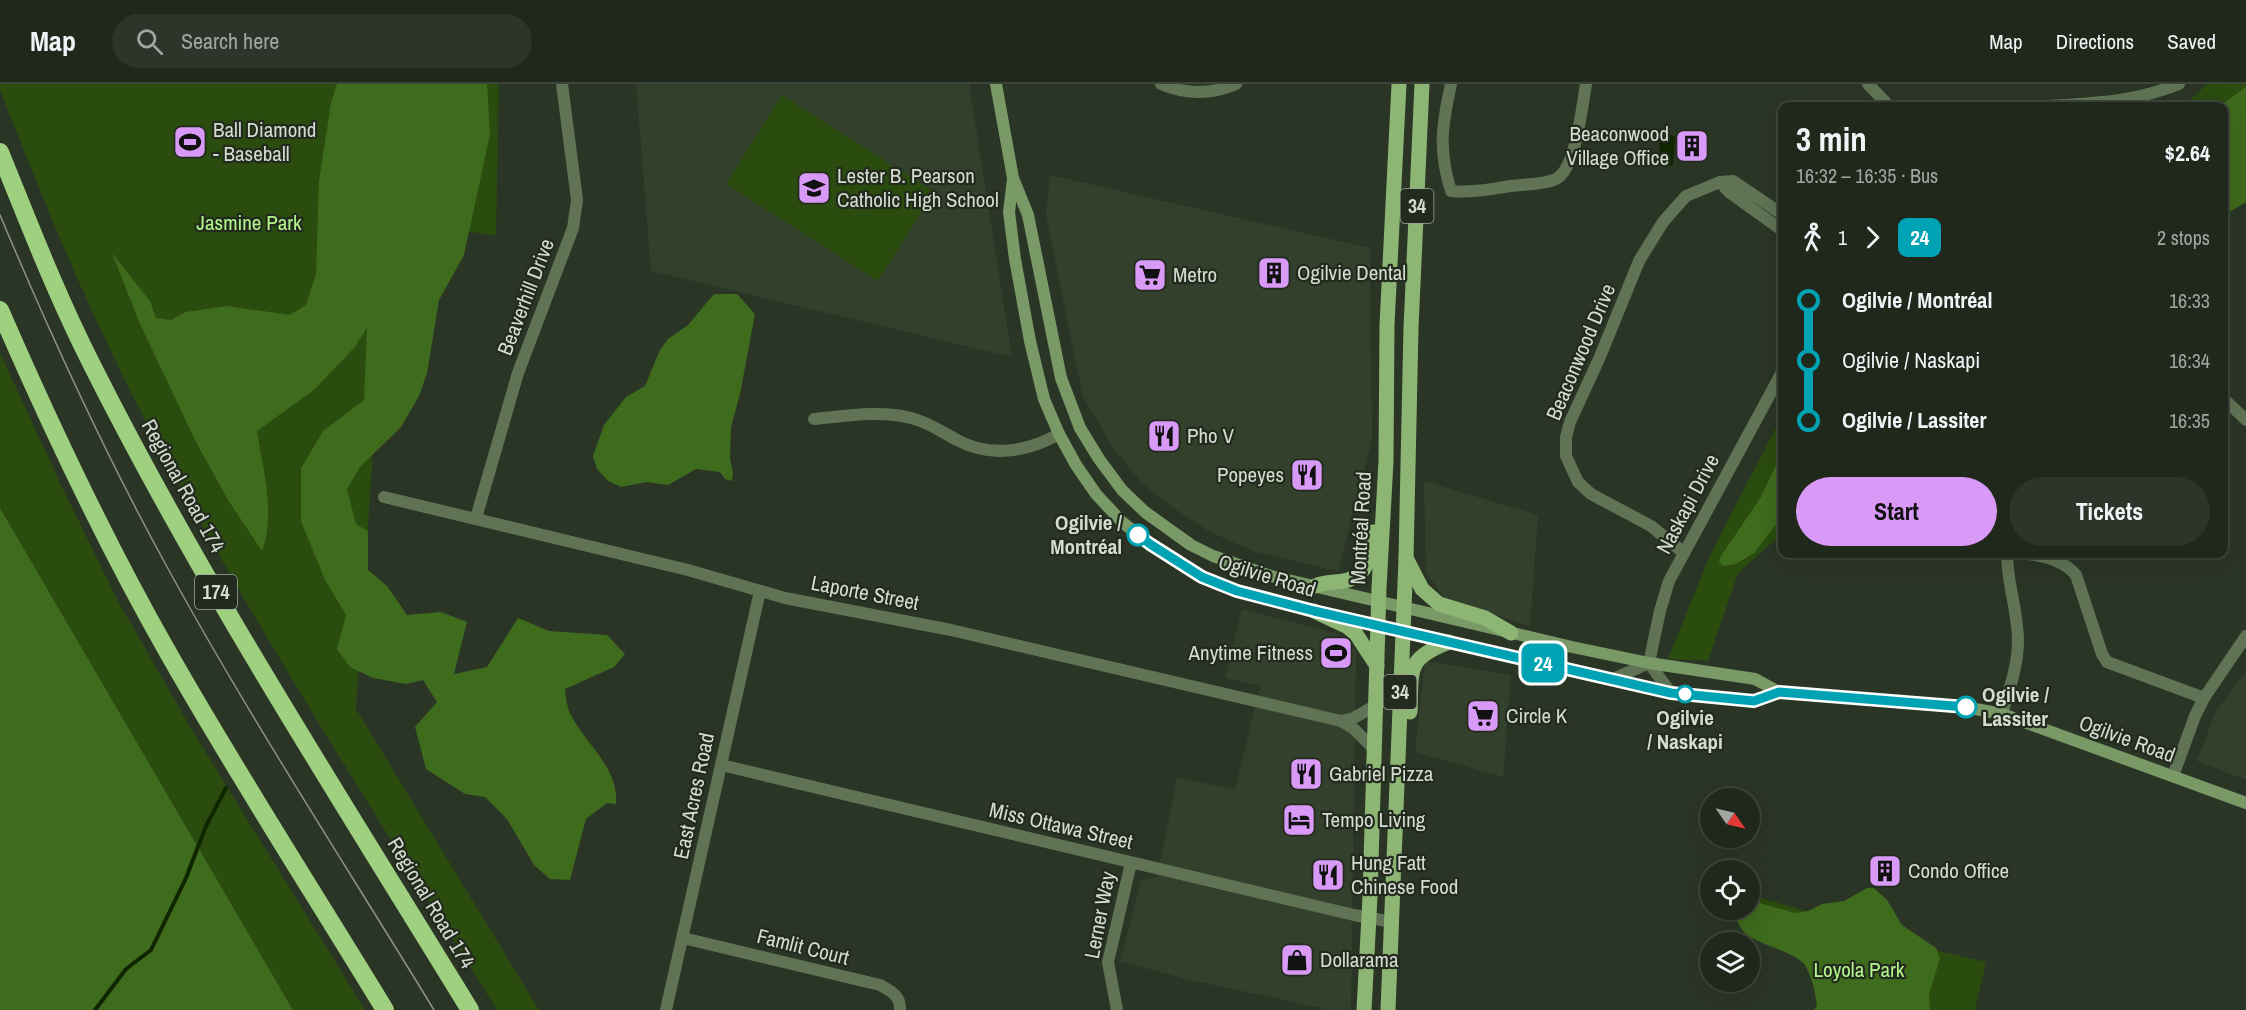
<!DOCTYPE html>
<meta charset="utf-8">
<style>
body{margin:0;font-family:"Archivo Narrow",sans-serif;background:#2d3429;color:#f1f3f6;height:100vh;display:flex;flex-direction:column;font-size:22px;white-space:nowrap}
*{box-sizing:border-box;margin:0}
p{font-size:20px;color:#a2a6a3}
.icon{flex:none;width:33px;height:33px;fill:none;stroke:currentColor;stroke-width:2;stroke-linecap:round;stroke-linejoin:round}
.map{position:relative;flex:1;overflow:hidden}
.panel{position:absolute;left:1778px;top:18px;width:450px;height:456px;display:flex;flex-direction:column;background:#20281c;border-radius:12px;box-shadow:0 6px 24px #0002,0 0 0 2px #3d443b}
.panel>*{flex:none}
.badge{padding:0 12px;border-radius:9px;font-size:21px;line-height:39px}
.needle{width:39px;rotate:124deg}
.controls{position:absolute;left:1700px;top:704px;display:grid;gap:12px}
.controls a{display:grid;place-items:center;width:60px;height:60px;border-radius:50%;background:#20281c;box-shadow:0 6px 24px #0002,0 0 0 2px #3d443b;font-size:30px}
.map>.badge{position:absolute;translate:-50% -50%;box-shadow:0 0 0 3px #fff}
.legs{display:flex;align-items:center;gap:9px;height:66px;padding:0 18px;font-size:20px}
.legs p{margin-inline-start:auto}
.head{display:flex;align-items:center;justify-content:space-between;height:102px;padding:0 18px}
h1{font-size:33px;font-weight:700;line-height:45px}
.button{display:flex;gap:12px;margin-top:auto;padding:12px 18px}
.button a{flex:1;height:69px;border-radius:36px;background:#d99af7;color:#111;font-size:24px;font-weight:700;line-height:69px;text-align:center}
.button a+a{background:#2d3429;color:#f1f3f6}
ul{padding:0 18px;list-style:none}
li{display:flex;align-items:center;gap:21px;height:60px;font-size:22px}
li i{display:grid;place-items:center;width:9px;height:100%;margin:0 8px;background:currentColor}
li i::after{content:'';width:15px;height:15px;margin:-8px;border:4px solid;border-radius:50%;background:#20281c}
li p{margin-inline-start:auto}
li:first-child i{background:linear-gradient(#0000 50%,currentColor 0)}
li:last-child i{background:linear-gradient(currentColor 50%,#0000 0)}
header{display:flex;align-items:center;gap:36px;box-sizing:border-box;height:84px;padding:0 30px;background:#20281c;border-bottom:2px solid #3d443b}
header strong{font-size:28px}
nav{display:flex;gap:33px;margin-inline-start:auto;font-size:21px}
.search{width:420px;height:54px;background:#2d3429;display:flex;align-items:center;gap:15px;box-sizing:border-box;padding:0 21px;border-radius:33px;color:#a2a6a3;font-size:22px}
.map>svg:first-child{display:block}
</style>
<header>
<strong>Map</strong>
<div class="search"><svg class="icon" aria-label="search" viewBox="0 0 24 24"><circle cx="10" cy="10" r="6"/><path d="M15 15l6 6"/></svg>Search here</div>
<nav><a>Map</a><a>Directions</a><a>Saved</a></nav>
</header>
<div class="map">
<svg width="2246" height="926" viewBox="0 0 2246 926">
<rect width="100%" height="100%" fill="#2b3526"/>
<!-- built -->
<g fill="#33402c">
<path d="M636,0h333l43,273 -361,-86z"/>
<path d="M1050,91l320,73 2,192 -34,131 -82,-19 -46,-20 -35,-23 -33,-26 -28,-34 -31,-52 -37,-182z"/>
<path d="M1424,397l114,34 -8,111 -85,-27 -19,-27z"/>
<path d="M1242,525l93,24 21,18 -5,359h-21l-144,-31 -66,-18 21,-81 16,-3 20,-100 58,13 25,-104 -35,-8z"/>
<path d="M1425,577l86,14 -8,102 -88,-25z"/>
<path d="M2246,588v108l-49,-19 19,-50z"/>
</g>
<!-- green -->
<g fill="#2a4c0f">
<path d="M0,0h499l-3,152 -108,-18 -32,491 183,301h-42c-122,-198 -251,-394 -358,-602 -53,-103 -97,-210 -139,-318z"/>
<path d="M2207,0h39v110l-23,-88h-39z"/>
<path d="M782,11l152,97 -56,89 -152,-97z"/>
<path d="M0,269l62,134 56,114 74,129 173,280h-72l-293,-502z"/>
<path d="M1782,332v118l-44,39 -30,88 -40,-2 42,-104z"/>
<path d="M1749,810l181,55 56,13 -11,48h-159l3,-46 -70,-55z"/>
</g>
<!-- forest -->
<g fill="#3f6b1d">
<path d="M337,0h150l3,50 -26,121 -25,45 -12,73 -8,23 -18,31 -41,40 -13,22 9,35 12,7v39l19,16 20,29 34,-3 26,10 -13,52 33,-7 31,-49 31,13 58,4 18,19 -11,13 -49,22c1,9 2,20 7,28 15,28 47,52 44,87l-9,-1 -21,16 -16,61 -20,-1 -16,-14 -27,-46 -22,-22 -20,-3 -39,-25 -11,-42 22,-25 -14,-22 -17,4 -33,-6 -23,-11 -13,-18 9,-34 -21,-35 -24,-59v-53l22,-37 41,-31 3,-72 -13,20 -40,42 -57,41c6,39 19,82 5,120l-34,-51 -32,-58 -56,-118 -28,-71 38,48 6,17 15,2 15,-8 41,-6 63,9 16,-10 10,-31 3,-93 12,-78z"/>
<path d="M2246,3v115l-23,14v-110h-3z"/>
<path d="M714,210h23l18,20 -15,80 -9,33 -1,31 3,15 -1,8 -7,-2 -5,-7 -24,-3 -28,16 -21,-3 -26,5 -13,-6 -11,-12 -4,-13 11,-31 22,-28 19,-11 15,-36 8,-11 20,-14z"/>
<path d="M1782,368v65l-28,36 -18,11 -13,2 -4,-4 2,-6 40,-59z"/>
<path d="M0,424l293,502h-293z"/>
<path d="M1867,804h7l13,12 15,25 34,23 4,10 -11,37 1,15h-116l3,-4c-2,-14 -5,-29 -12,-41 -8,-12 -44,-20 -58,-30 -6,-5 -9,-13 -13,-20l3,-6h12v-5l7,-2 39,11 13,-2 14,-7 22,-3z"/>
</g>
<!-- water -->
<path fill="#0f2600" d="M1668,49l7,4 -2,28 -8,1 -6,-2 1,-28z"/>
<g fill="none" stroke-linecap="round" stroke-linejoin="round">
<!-- stream -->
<path stroke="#0f2600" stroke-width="4" d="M95,926l31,-41 25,-19 35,-72 20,-52 20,-38"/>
<!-- street -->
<g stroke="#607455" stroke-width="12">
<path d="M1161,0c26,11 50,11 75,0"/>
<path d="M1451,0c-9,41 -13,66 0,107 20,2 40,-2 60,-5 14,-2 32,-1 45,-7 20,-10 26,-73 30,-95"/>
<path d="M1868,0l21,22"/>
<path d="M2048,22c48,-3 86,-4 131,-22"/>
<path d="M1720,98l9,10 53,38"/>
<path d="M2223,314l23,22"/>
<path d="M814,335c32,-3 66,-9 97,-1 17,4 31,14 46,22 33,18 70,12 102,-6"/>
<path d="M384,413l304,73 97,28 166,32 390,91 13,8 20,20"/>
<path d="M476,434l42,-145 55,-145 4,-28 -15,-116"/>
<path d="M1684,469l-33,-27 -60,-32 -13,-12 -12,-26v-19l4,-15 29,-63 40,-98 24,-39 23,-26 34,-14 13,-1 49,33"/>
<path d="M2029,470c18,3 35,7 47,21l26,79 5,8 97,36"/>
<path d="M1613,595l36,-16"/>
<path d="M1671,609l-22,-30 11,-52 9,-30 113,-209"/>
<path d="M2002,630c7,-24 16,-48 16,-73 0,-29 -11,-58 -11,-87"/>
<path d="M1341,637l11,-2 24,-14"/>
<path d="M721,681l633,150 38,7"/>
<path d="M2173,692l22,-60 9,-18 42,-62"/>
<path d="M683,854l197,47c11,6 21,11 20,25"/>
<path d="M666,926l94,-419"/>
<path d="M1117,926l-9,-48 23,-99"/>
</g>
<!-- secondary -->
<g stroke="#799967" stroke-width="12">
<path d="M996,0l17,94 15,37 33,163 19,50 19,31 23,31 23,22 46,33 22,11 58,20 301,71 77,16 106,16 24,13 191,16 32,6 244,89"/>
<path d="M1013,95l-4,33 6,47 15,82 14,58 15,35 17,31 20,29 26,28 28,22 34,22 35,19 95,26 357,82 83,8 25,-9"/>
</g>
<!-- primary -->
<g stroke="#8db674" stroke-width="15">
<path d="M1406,474l16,31 17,15 46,14 26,15"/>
<path d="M1315,502c11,-5 22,-3 33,-6 23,-7 22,-29 25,-48"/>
<path d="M1314,527l34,16 8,7 21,32"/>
<path d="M1410,628c2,-42 -5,-53 39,-70"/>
<path d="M1364,926l6,-113 9,-309 7,-127 1,-136 12,-241"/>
<path d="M1388,926l18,-452 5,-230 11,-244"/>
</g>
<!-- highway -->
<g stroke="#9ed080" stroke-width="18">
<path d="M0,68c29,72 57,144 92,213 111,221 249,434 378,645"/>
<path d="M0,226c50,115 104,230 166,339 69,122 146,241 219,361"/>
</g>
<!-- tram -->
<path stroke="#8a9286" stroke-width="1.5" d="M0,131c50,119 104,237 166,350 83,152 178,297 268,445"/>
</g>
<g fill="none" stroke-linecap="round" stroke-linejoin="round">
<!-- line-1 casing -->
<g stroke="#fff" stroke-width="14">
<path id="line-1" d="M1138,451l12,9 52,33 35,14 77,20 357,82 83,8 25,-9 187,15"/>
</g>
<!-- line-1 -->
<use href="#line-1" stroke="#00a3b4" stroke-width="9"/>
</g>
<!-- icons -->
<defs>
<g id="stadium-square" transform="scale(1.725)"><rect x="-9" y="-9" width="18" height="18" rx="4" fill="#d99af7" stroke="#222b1d"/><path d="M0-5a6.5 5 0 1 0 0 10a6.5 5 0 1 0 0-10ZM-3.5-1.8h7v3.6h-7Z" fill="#111"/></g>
<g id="building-square" transform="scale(1.725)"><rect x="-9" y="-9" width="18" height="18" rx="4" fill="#d99af7" stroke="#222b1d"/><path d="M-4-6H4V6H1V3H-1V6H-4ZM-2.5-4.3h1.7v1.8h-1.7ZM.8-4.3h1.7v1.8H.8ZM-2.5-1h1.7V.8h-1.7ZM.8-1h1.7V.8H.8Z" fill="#111"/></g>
<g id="school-square" transform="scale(1.725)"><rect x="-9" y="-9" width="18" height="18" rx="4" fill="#d99af7" stroke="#222b1d"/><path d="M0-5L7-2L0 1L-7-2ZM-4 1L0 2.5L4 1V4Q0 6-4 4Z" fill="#111"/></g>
<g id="supermarket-square" transform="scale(1.725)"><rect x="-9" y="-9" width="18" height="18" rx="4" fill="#d99af7" stroke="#222b1d"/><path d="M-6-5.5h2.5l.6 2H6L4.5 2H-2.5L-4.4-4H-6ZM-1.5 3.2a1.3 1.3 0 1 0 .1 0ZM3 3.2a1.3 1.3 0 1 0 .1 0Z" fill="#111"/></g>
<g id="restaurant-square" transform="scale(1.725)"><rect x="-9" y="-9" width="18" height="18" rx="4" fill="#d99af7" stroke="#222b1d"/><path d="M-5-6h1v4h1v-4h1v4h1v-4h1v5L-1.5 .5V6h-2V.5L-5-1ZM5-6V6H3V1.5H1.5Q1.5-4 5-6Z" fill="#111"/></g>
<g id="hotel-square" transform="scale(1.725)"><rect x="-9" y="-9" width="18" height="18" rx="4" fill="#d99af7" stroke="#222b1d"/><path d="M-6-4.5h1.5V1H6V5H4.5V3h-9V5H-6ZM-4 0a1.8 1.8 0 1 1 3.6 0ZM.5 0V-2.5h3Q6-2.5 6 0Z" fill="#111"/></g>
<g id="shop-square" transform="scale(1.725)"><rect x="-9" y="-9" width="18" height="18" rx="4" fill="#d99af7" stroke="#222b1d"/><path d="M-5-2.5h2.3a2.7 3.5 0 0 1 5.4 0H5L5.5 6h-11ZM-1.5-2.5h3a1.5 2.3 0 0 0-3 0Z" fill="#111"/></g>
</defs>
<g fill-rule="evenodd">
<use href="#stadium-square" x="190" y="58"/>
<use href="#building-square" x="1692" y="62"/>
<use href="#school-square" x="814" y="104"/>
<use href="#building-square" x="1274" y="189"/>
<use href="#supermarket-square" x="1150" y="191"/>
<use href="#restaurant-square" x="1164" y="352"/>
<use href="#restaurant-square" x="1307" y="391"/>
<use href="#stadium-square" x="1336" y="569"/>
<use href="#supermarket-square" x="1483" y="632"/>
<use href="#restaurant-square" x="1306" y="690"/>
<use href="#hotel-square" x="1299" y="736"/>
<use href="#building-square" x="1885" y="787"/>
<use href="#restaurant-square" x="1328" y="791"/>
<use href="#shop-square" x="1297" y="876"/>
</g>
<!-- markers -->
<g fill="#fff" stroke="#00a3b4" stroke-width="3">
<circle cx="1138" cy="451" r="10"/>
<circle cx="1685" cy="610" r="8"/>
<circle cx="1966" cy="623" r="10"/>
</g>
<g text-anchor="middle" stroke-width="4.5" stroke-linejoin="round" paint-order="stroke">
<!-- shield labels -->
<g fill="#222b1d" stroke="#9fa69b" stroke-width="1.5">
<rect x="1400.5" y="105" width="33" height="34" rx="4.5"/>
<rect x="195" y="491" width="42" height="34" rx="4.5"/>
<rect x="1383.5" y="591" width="33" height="34" rx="4.5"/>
</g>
<g font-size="20" font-weight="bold" fill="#d5dbd1">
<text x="1417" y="129">34</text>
<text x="216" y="515">174</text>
<text x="1400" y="615">34</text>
</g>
<!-- poi labels -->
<g font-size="21" fill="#d5dbd1" stroke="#222b1d" text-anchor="start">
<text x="213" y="53">Ball Diamond<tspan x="213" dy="24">- Baseball</tspan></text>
<text x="1669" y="57" text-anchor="end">Beaconwood<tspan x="1669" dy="24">Village Office</tspan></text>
<text x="837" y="99">Lester B. Pearson<tspan x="837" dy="24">Catholic High School</tspan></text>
<text x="1297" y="196">Ogilvie Dental</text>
<text x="1173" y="198">Metro</text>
<text x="1187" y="359">Pho V</text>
<text x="1284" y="398" text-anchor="end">Popeyes</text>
<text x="1313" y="576" text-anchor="end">Anytime Fitness</text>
<text x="1506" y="639">Circle K</text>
<text x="1329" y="697">Gabriel Pizza</text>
<text x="1322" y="743">Tempo Living</text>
<text x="1351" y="786">Hung Fatt<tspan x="1351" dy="24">Chinese Food</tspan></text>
<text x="1908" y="794">Condo Office</text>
<text x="1320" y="883">Dollarama</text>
</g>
<!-- park labels -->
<g font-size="21" fill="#b3f48c" stroke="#222b1d">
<text x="249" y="146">Jasmine Park</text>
<text x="1859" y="893">Loyola Park</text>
</g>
<!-- street labels -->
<g font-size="21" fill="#d5dbd1" stroke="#222b1d">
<text transform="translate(526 213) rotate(-69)" y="7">Beaverhill Drive</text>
<text transform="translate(1581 268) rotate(-67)" y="7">Beaconwood Drive</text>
<text transform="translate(183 402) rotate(61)" y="7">Regional Road 174</text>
<text transform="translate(1688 420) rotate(-62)" y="7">Naskapi Drive</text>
<text transform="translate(1361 444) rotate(-87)" y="7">Montréal Road</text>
<text transform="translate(1267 492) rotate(17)" y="7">Ogilvie Road</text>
<text transform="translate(865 509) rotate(11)" y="7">Laporte Street</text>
<text transform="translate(2127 655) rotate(20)" y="7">Ogilvie Road</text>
<text transform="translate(694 712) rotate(-78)" y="7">East Acres Road</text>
<text transform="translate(1061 742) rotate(13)" y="7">Miss Ottawa Street</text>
<text transform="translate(431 819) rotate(59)" y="7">Regional Road 174</text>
<text transform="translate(1100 831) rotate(-79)" y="7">Lerner Way</text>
<text transform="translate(803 863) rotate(14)" y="7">Famlit Court</text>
</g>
<!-- stop labels -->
<g font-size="21" font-weight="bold" fill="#d5dbd1" stroke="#222b1d" text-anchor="end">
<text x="1122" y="446">Ogilvie /<tspan x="1122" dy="24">Montréal</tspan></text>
<text x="1982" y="618" text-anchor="start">Ogilvie /<tspan x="1982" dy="24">Lassiter</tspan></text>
<text x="1685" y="641" text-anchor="middle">Ogilvie<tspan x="1685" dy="24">/ Naskapi</tspan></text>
</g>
</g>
</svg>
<div class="controls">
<a><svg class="needle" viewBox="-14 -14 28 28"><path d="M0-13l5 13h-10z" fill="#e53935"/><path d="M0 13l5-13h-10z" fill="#a2a6a3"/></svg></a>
<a><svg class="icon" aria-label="locate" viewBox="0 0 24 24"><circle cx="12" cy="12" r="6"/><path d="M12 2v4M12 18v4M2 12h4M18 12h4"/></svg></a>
<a><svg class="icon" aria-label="layers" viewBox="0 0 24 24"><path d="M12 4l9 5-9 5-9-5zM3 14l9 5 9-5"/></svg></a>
</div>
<b class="badge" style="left:1543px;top:579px;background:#00a3b4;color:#fff">24</b>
<section class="panel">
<div class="head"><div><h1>3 min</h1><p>16:32 – 16:35 · Bus</p></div><b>$2.64</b></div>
<div class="legs"><svg class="icon" aria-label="walk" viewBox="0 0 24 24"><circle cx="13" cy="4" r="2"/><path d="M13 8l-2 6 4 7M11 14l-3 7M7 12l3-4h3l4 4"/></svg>1<svg class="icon" aria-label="forward" viewBox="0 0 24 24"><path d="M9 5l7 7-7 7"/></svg><b class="badge" style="background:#00a3b4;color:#fff">24</b><p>2 stops</p></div>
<ul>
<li><i style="color:#00a3b4"></i><b>Ogilvie / Montréal</b><p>16:33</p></li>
<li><i style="color:#00a3b4"></i><span>Ogilvie / Naskapi</span><p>16:34</p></li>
<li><i style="color:#00a3b4"></i><b>Ogilvie / Lassiter</b><p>16:35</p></li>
</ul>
<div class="button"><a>Start</a><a>Tickets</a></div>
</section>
</div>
